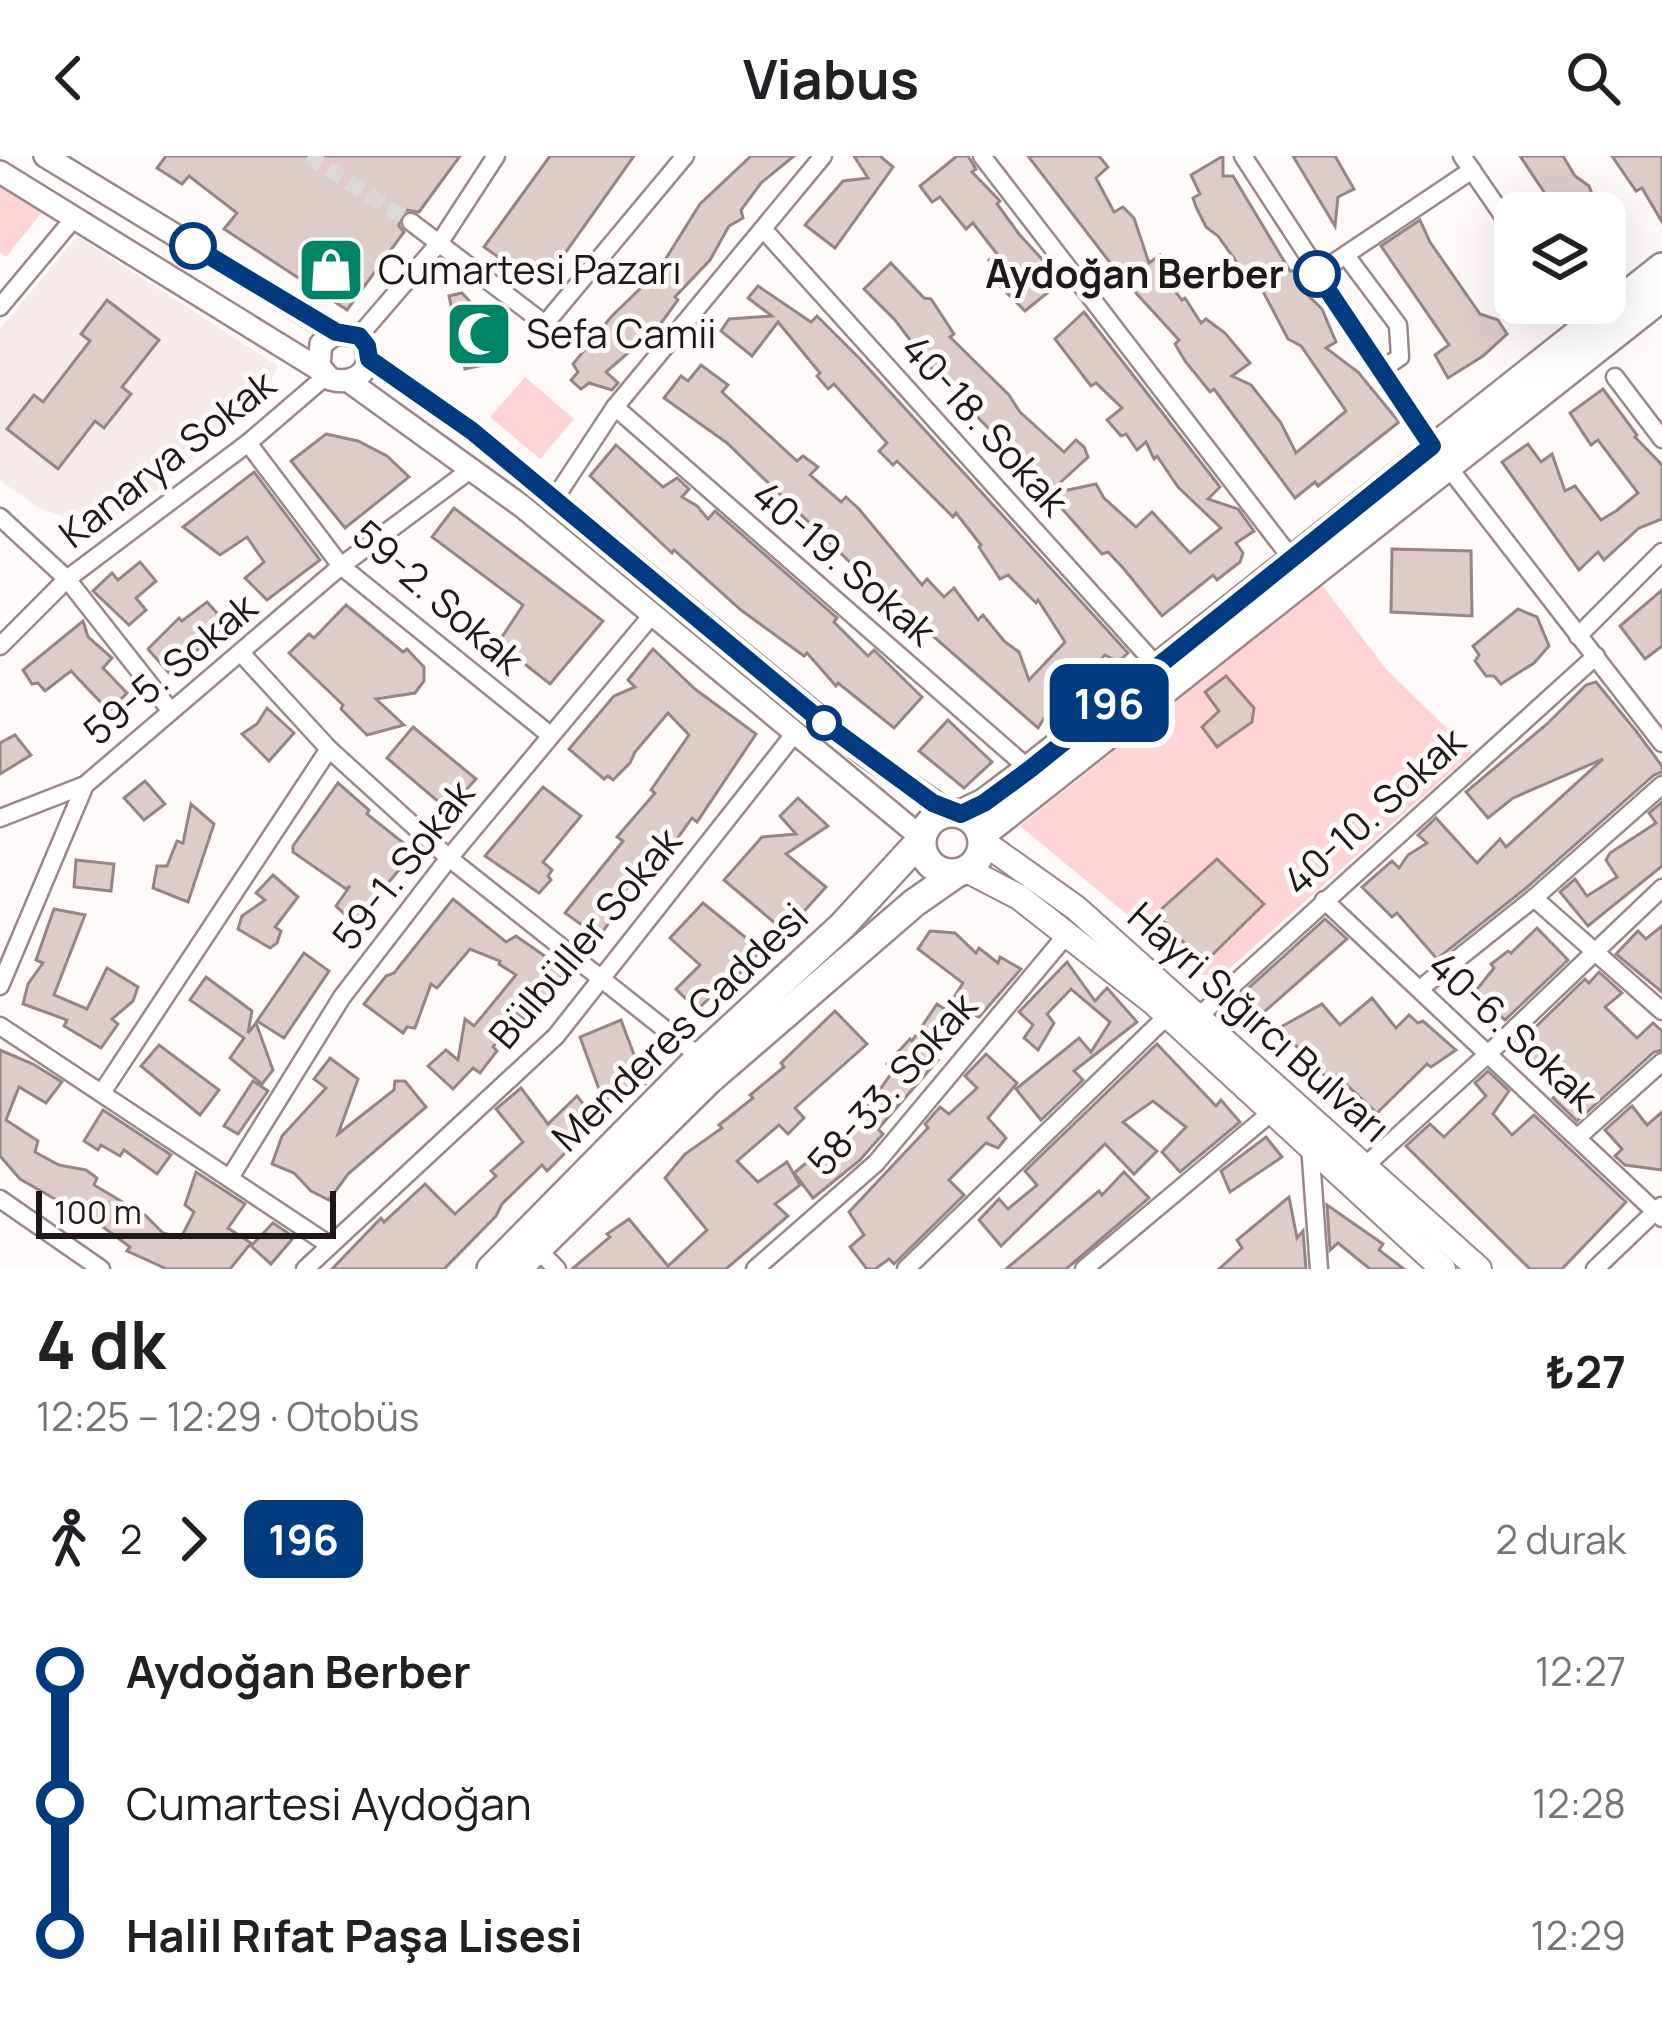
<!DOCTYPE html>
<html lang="tr">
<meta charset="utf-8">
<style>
body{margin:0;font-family:Manrope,sans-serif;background:#f6f6f6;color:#202124;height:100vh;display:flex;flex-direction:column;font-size:45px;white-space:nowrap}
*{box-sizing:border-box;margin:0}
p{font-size:39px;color:#757577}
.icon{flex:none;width:66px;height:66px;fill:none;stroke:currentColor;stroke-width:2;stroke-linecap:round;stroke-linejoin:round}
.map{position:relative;height:1113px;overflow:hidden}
.sheet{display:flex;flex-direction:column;background:#fff;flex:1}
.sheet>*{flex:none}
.badge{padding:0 24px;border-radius:18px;font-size:42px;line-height:78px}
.fabs{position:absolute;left:1494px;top:36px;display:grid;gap:24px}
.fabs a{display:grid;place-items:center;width:132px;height:132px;border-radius:24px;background:#fff;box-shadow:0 12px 48px #0002;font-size:60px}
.scale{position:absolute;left:36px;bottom:30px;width:300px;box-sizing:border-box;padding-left:12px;border:6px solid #1f1718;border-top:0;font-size:33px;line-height:42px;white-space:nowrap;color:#1f1718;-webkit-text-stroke:9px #fffafa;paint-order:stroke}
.map>.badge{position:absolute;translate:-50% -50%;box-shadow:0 0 0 6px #fff}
.legs{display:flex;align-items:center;gap:18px;height:132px;padding:0 36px;font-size:39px}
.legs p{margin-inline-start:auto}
.head{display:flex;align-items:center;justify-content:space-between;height:204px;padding:0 36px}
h1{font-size:66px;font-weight:700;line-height:90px}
ul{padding:0 36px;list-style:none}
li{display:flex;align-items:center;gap:42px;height:132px;font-size:45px}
li i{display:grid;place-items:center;width:18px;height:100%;margin:0 15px;background:currentColor}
li i::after{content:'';width:30px;height:30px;margin:-15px;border:9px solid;border-radius:50%;background:#fff}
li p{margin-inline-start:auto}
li:first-child i{background:linear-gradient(#0000 50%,currentColor 0)}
li:last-child i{background:linear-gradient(currentColor 50%,#0000 0)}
header{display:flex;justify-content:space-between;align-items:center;height:156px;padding:0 36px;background:#fff;font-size:54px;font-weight:700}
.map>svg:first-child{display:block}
</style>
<header><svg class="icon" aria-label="back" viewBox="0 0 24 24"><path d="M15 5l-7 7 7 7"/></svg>Viabus<svg class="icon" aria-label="search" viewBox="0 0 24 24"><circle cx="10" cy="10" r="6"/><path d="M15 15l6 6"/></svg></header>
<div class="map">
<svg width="1662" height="1113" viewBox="0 0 1662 1113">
<rect width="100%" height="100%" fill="#fffafa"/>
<!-- built -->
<path fill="#f7eaeb" d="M77,80l201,130 -17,35 -134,114 -29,13 -60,-20 -38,-28v-151z"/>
<!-- green -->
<g fill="#fed4d6">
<path d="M0,17l50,29 -44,55 -6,-5z"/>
<path d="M525,221l49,42 -34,40 -50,-42z"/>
<path d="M1322,429l64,84 86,84 -250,222h-22l-180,-149z"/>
</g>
<!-- building -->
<g fill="#e0cbcb" stroke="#988485" stroke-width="3">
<path d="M166,0h294l-41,56 -12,-2 -7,5 -1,11 5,6 -57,78 -123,-81 13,-16 -48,-37 -7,8 -25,-16z"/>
<path d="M550,0h84l-93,131 -57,-40z"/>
<path d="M751,0h43l-33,27 -20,27 2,8 -14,8 -19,34 -35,37 3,3 -19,26 -53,46 12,11 -6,7 -23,-7 -8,6 -10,-9 7,-8 -5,-8 38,-47 47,-46 42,-67z"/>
<path d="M854,0h26l13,11 -58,81 -30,-23 38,-44 25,-3z"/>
<path d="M957,0h11l8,13 -4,3 28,29 -3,3 22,30 43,47 -37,30 -26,-26 6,-5 -16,-20 8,-6 -24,-31 -7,6 -26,-32 -8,5 -12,-16z"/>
<path d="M1028,0h71l9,11 -12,11 18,34 9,-5 11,11 15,45 11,-8 8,15 -6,5 20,25 3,-2 16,25 5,-4 19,14 25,30 -18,13 19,9 30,38 15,30 50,-42 -45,-65 -13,-7 -30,-57 -5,3 -35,-49 -12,-9 -10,-20 -3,-9 7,-4 -9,-19 32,-19v20h10l57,95h6l11,23 15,15 14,33 -10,6 32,24 41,50 -81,64 -3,-4 -20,16 -81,-109 -4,3 -25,-31 -10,-17 4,-4 -55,-60 -3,3 -6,-14z"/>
<path d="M1293,0h42l19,33 -16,8 -3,29z"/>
<path d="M1520,0h43l12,20 14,10 10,27h-41z"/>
<path d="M1612,0h50v66l-20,-34 -6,3z"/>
<path d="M1420,64l10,22 50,72 18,6 9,14 -24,22 -35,22 -13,-23 14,-10 -68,-99z"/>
<path d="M891,107l33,35 7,1 23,35 -4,3 59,58 11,17 44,40 12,-12 8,7 4,10 -38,35 -115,-119 -40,-53 -31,-31z"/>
<path d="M758,130l53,36 6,-6 43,43 268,294 -10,9 -13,-7 -42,43 -4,-4 -21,34 -120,-105 -25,-30 -36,-24 -130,-126 -63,-45 17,-22 7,5 13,-16 27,20 -6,7 75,69 6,-5 15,11 -8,8 31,27 5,-5 13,12 63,76 5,-6 17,18 10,-9 24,32 5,-5 21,26 15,11 10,28 36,-38 -27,-42 -2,3 -28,-28 -8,4 -21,-32 2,-2 -25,-32 -3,4 -56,-56 -4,4 -14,-14 8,-8 -53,-59 -6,5 -11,-13 3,-3 -42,-51 -26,34 -31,-25 8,-12 43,-3 -24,-18z"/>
<path d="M462,137l14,15 18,-4 12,56 -41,9 -16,-73z"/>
<path d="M107,144l52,40 -37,47 9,7 -27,34 -9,-7 -37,48 -51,-40 27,-34 9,7 47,-61 -9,-7z"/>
<path d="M1084,156l136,175 -12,12 30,10 16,22 -18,12 7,10 -3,9 -23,18 -4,-5 -51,41 -38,-47 -16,-17 -6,2 -53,-60 47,-10 8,14 32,29 16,-15 38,41 31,-25 -43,-41 -21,-31 -3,3 -8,-17 -9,8 -11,-16 -5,2 -14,-16 15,-12 -26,-25 -5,3 -36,-47z"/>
<path d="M1603,233l34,46 -2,2 27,28v54l-23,9 -35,32 -6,-8 -19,18 -77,-108 26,-18 13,18 11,-8 13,37 10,-5 26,34 15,-9 22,-18 -40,-53 -7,5 -21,-32z"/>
<path d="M326,278l32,7 29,15 22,21 -64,51 -54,-67z"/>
<path d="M616,289l47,42 14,-9 12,11 -7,8 15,9 11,13 7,-8 122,107 -3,4 34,34 6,-6 48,47 -28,31 -56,-45 -2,3 -29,-33 -3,3 -63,-46 -67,-60 -2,3 -82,-77z"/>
<path d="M254,316l66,88 -53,40 -22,-22 19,-16 -17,-25 -27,18 -37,-28z"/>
<path d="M454,352l149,113 -53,63 -52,-41 25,-38 -91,-68z"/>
<path d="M1392,393l79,2 1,65 -81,-4z"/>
<path d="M140,406l16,19 -20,17 10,12 -17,15 -36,-34 19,-18 6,7z"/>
<path d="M1662,434v56l-17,13 -25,-33z"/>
<path d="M207,446l21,23 -59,48 -21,-24 31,-31 3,3z"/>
<path d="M346,449l57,47 4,-3 17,18v14l-9,12 -39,6 28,26 -37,10 -26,-26 2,-4 -54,-52 20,-19 5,4z"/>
<path d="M1518,453l19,8 12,29 -15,17 -33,21 -7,-8h-8l-11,-15 4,-6 -6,-9z"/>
<path d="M83,465l5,16 24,21 -9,10 24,25 -18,18 -38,-40 -26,20 -7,-8 -6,1 -9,-14z"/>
<path d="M653,493l42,40 61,45 -59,88 -5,-4 -35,49 -7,-5 -44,50 7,5 -14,20 -34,-24 58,-72 -6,-4 38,-44 -4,-3 38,-55 -21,-22 -33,39 -5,11 -17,17 -5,-4 -4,3 -35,-30 45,-53 21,-9 -7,-7z"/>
<path d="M1226,520l28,32 -2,14 -35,25 -15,-20 17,-16 -14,-19z"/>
<path d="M1596,526l40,49 26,35v6l-8,3 -128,113 -89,71 -40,-46 -5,4 -30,-30 30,-26 7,7 9,-13 19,-12 -9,-8 18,-17 41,45 23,-24 6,8 97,-88 -90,39 -25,20 -22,-26 81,-68 39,-39z"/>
<path d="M267,552l27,25 -25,28 -27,-27 15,-10z"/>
<path d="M948,564l44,42 -28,26 -45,-37z"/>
<path d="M413,571l63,52 -28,31 -61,-52z"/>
<path d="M15,579l16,20 -31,19v-31z"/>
<path d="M145,625l20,23 -21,16 -20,-22z"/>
<path d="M338,627l31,27 -2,4 44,35 -6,14 -51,60 -18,-17 14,-20 -4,3 -53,-37v-6z"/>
<path d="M543,631l38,29 -38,46 9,8 -4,6 3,4 -12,13 -54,-37z"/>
<path d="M798,642l30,28 -42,28 40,33 -38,42h-6l-58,-49 38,-43 34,-3 -16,-18z"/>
<path d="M1662,646v64l-74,60 -28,-34 15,-13 12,17 30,-19 -11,-17 4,-7 46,-30 -7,-10z"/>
<path d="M191,648l23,20 -26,78 -35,-14 4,-22h10l10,-25 6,2z"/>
<path d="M1217,703l47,45 -60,59 -48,-49z"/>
<path d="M76,704l38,4 -3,27 -37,-4z"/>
<path d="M273,719l25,22 -23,30 6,4 -4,12 -7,5 -32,-19 4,-13 23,-16 -9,-7z"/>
<path d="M453,743l53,43 10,-6 49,34 -15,28 -22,24 -11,-8 -24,33 4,4 -17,22 -7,-5 -20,21 -25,-23 18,-16 12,10 7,-41 9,7 42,-51 -17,-11 1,-3 -30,-12 -33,39 -6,-4 -16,44 -8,-1 -4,6 -39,-29 22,-28 8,-3z"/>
<path d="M703,747l58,47 -35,39 -4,-3 -25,24 -21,-21 24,-24 -30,-27z"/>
<path d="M54,753l31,6 -31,80 33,14 20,-41 31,19 -5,14 -21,18 6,5 -17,24 -37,-22 3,-6 -44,-16 5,-20 15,-21 -7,-3z"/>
<path d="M1325,763l22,20 -84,74 -21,-19z"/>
<path d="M1662,770v66l-46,-38 22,-23 8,8z"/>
<path d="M1537,772l31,32 -63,60 -31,-27 20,-25 -3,-4 17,-13 3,2z"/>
<path d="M930,775l25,2 21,20 3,-5 19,15 2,-6 21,12 -42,48 -30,-12 14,-22 -45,-34z"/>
<path d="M304,797l25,18 -45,67 -27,-17z"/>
<path d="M1067,806l28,39 12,-13 30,34 -63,49 9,9 -42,40 -25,-31 63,-51 12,14 19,-30 -39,-33 -24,25 7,9 -16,27 -14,-12 9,-13 -14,-13z"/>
<path d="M1599,816l23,21 -17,14 32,31 16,-15 9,8v19l-8,2 -77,69 -24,-23 6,-5 -43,-47 69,-67 4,4z"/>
<path d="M206,821l46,34 -4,22 8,-10 17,47 -11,14 -32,-26 14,-20 -54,-38z"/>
<path d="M1372,842l24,30 13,-13 9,8 5,-2 33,29 -25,17 -4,-3 -50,49 -40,-37h-12l-46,-48 43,-24 18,21z"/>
<path d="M937,848l20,13 -22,41 3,2 -60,69 5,5 -24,27 -46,37 -19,-25 23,-19 5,7 25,-26 47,-65 -7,-6 23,-25 2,2z"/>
<path d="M835,855l32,33 -72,64 9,10 -16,16 -9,-9 -42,36 21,21 29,-20 13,23 -25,19 13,12 -62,53h-154l38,-32 -3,-3 22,-15 39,47 39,-36 -42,-52 20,-24 37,-26 -3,-3 34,-27 -3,-3 34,-28 -3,-4z"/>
<path d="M621,864l24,64 -42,16 -23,-63z"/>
<path d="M1157,888l59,62 5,-6 19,22 -60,50 -18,-20 24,-25 -33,-26 -30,21 34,29 -23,23 -29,-30 -104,102 -22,-26 20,-21 9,10 29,-24 -12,-14z"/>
<path d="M159,889l60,45 -19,25 -59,-49z"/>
<path d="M0,894l33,14 29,18 -16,21 -27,-16 -13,33 32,21 -3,11 24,13 27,5 11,8 -3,7 52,31 17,17 18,5 13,-26 -9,-7 11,-33 49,32 -17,24 23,15 -21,26h-63l-40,-18 3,-4 -39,-29 3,-5 -39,-14 -35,-20 -20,-23z"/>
<path d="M986,898l31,29 -29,35 18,20 -8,10 -12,-5 -37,37 15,15 -70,69 -5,-5 -14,10h-8l-17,-22 14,-12 -15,-23 79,-84 -3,-4 15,-17 9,7 28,-26 -12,-12z"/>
<path d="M330,902l28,21 -20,55 56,-44 1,-9h10l21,26 -78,67 -19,26 -18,-9 -17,-18 -22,-9 10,-28 44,-48 -12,-9z"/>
<path d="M1488,915l21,20 -16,23 19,21 22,-20 92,87 -64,67h-32l-124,-123 24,-22 14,13 42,-41 -11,-13z"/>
<path d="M253,925l15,10 -30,43 -14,-8z"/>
<path d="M521,932l27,36 29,-28 17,22 -29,24 5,6 -23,23 -5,-6 -40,39 -6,12 -52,53h-112l49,-51 3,4 41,-38 30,30 41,-38 -5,-5 32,-29 -27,-33z"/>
<path d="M1632,950l15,19 15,-13v58l-37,-5 -10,-9 7,-7 -17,-19z"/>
<path d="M103,954l68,45 -14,19 -33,-24 -4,6 -19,-11 -3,5 -14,-9z"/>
<path d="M1266,981l16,20 -52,35 -9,-21z"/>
<path d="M1124,1016l25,26 -77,66 -6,5h-60l93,-78 3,4z"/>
<path d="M1289,1041l8,41 6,-7 3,38h-87l23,-21 -5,-8z"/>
<path d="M1327,1049l56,39 -4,6 25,19h-34l-32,-26 -8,7z"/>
<path d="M273,1067l21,14 -23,27 -20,-18z"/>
</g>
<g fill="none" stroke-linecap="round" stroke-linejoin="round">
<!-- minor-tunnel -->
<path stroke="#ddd8d8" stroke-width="16" stroke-dasharray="16 8" stroke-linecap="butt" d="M308,0l103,66"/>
<!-- minor casing -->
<g stroke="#9b8788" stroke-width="21">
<g id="minor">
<path d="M982,0l310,403"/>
<path d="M1243,0l189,290 230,297"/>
<path d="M1462,0l53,77"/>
<path d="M411,66l134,102 140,-168"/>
<path d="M764,74l392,435"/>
<path d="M1347,101l51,68 2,32 -19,13"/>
<path d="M1317,118l155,-104"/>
<path d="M1563,147l18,27"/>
<path d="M0,151l75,-90"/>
<path d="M359,180l81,-94 56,-86"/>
<path d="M1615,221l47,62"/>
<path d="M615,251l414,362"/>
<path d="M248,287l93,123 209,169"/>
<path d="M555,342l60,-91 208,-251"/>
<path d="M0,361l67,62 103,131"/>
<path d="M1578,480l84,-84"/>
<path d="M0,490l67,-67 181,-136 78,-67"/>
<path d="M241,497l88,96 120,109 251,199"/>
<path d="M0,662l85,-33"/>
<path d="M1534,742l128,113"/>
<path d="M1324,744l338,318"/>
<path d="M0,830l85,-201 256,-219 129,-96"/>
<path d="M1421,832l113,-90 128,-113"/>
<path d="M1199,860l397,-360"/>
<path d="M0,870l328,218"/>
<path d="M103,935l226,-342"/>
<path d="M1578,981l84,-75"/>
<path d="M1310,989l9,124"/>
<path d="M1366,1009l123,-112 173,-165"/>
<path d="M231,1020l111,-179 107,-139 203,-243"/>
<path d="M0,1043l101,70"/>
<path d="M537,1093l20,20"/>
<path d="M305,1113l251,-233 239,-303"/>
<path d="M755,1113l121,-106 192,-230"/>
<path d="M906,1113l260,-252"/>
<path d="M1084,1113l189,-158"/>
<path d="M1595,1113l66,-63"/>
</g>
</g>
<!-- tertiary casing -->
<g stroke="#9b8788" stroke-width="26">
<g id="tertiary">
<path d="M45,0l291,177 23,3c21,25 2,52 -29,43l-11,-13 2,-22 15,-11"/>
<path d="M0,16l322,199"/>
<path d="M369,203l103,72 393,324 86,58"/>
<path d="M350,226l173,125 399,331"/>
</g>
</g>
<!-- secondary casing -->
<g stroke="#9b8788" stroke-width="28">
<g id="secondary">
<path d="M982,685l94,67 403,361"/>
<path d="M967,714l52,27 134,105 290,267"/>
</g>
</g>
<!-- primary casing -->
<g stroke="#9b8788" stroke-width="32">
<g id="primary">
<circle cx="952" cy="687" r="30"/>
<path d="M961,658l23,-11 45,-34 633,-502"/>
<path d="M981,679l681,-538"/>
<path d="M491,1113l209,-212 142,-131 79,-86"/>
<path d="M517,1113l192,-189 205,-177 43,-30"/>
</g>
</g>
<!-- minor -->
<use href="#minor" stroke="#fff" stroke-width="16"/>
<!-- tertiary -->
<use href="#tertiary" stroke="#fff" stroke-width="21"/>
<!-- secondary -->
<use href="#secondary" stroke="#fff" stroke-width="24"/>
<!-- primary -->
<use href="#primary" stroke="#fff" stroke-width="27"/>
</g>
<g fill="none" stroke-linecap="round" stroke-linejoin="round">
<!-- line-1 casing -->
<g stroke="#fff" stroke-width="27">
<path id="line-1" d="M193,90l143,86 23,4 8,10 2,13 103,72 348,289 113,83 28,11 23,-11 45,-33 403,-324 -115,-172"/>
</g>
<!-- line-1 -->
<use href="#line-1" stroke="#003b80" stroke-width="18"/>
</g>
<!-- icons -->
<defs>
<g id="shop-square" transform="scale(3.45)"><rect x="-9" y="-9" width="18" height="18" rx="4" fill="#008466" stroke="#fffafa"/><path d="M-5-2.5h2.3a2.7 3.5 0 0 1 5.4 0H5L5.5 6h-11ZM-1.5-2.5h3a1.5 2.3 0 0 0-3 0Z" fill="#fff"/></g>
<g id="mosque-square" transform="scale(3.45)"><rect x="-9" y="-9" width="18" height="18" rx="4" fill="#008466" stroke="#fffafa"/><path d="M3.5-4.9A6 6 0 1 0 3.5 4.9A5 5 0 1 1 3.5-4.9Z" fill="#fff"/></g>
</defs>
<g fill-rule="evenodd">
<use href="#shop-square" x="331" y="114"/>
<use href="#mosque-square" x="479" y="178"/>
</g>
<!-- markers -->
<g fill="#fff" stroke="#003b80" stroke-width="6">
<circle cx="193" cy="90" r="21"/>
<circle cx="1317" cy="118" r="21"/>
<circle cx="824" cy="567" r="15"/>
</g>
<g text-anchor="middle" stroke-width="10" stroke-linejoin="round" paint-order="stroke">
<!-- poi labels -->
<g font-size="39" fill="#1f1718" stroke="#fffafa" text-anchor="start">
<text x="378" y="128">Cumartesi Pazarı</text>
<text x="526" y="192">Sefa Camii</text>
</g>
<!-- stop labels -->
<g font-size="39" font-weight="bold" fill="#1f1718" stroke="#fffafa" text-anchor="end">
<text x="1284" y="132">Aydoğan Berber</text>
</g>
<!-- street labels -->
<g font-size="39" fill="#1f1718" stroke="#fffafa">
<text transform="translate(985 269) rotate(48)" y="14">40-18. Sokak</text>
<text transform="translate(167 303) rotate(-38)" y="14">Kanarya Sokak</text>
<text transform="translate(844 407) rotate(41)" y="14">40-19. Sokak</text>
<text transform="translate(438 441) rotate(41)" y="14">59-2. Sokak</text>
<text transform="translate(170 513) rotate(-40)" y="14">59-5. Sokak</text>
<text transform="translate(1374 655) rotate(-42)" y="14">40-10. Sokak</text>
<text transform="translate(403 709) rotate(-52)" y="14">59-1. Sokak</text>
<text transform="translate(585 782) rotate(-50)" y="14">Bülbüller Sokak</text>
<text transform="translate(1259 866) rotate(42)" y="14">Hayri Sığırcı Bulvarı</text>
<text transform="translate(680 871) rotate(-44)" y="14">Menderes Caddesi</text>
<text transform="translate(1513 875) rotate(43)" y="14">40-6. Sokak</text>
<text transform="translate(892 928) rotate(-48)" y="14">58-33. Sokak</text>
</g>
</g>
</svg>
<div class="fabs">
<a><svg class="icon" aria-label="layers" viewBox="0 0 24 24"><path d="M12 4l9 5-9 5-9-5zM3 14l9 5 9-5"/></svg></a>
</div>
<div class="scale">100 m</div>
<b class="badge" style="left:1109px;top:547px;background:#003b80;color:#fff">196</b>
</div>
<section class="sheet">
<div class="head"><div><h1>4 dk</h1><p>12:25 – 12:29 · Otobüs</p></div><b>₺27</b></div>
<div class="legs"><svg class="icon" aria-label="walk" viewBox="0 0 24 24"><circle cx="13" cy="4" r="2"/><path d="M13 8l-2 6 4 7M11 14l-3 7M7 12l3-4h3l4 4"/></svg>2<svg class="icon" aria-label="forward" viewBox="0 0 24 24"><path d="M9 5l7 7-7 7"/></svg><b class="badge" style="background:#003b80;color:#fff">196</b><p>2 durak</p></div>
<ul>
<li><i style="color:#003b80"></i><b>Aydoğan Berber</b><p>12:27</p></li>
<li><i style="color:#003b80"></i><span>Cumartesi Aydoğan</span><p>12:28</p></li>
<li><i style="color:#003b80"></i><b>Halil Rıfat Paşa Lisesi</b><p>12:29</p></li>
</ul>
</section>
